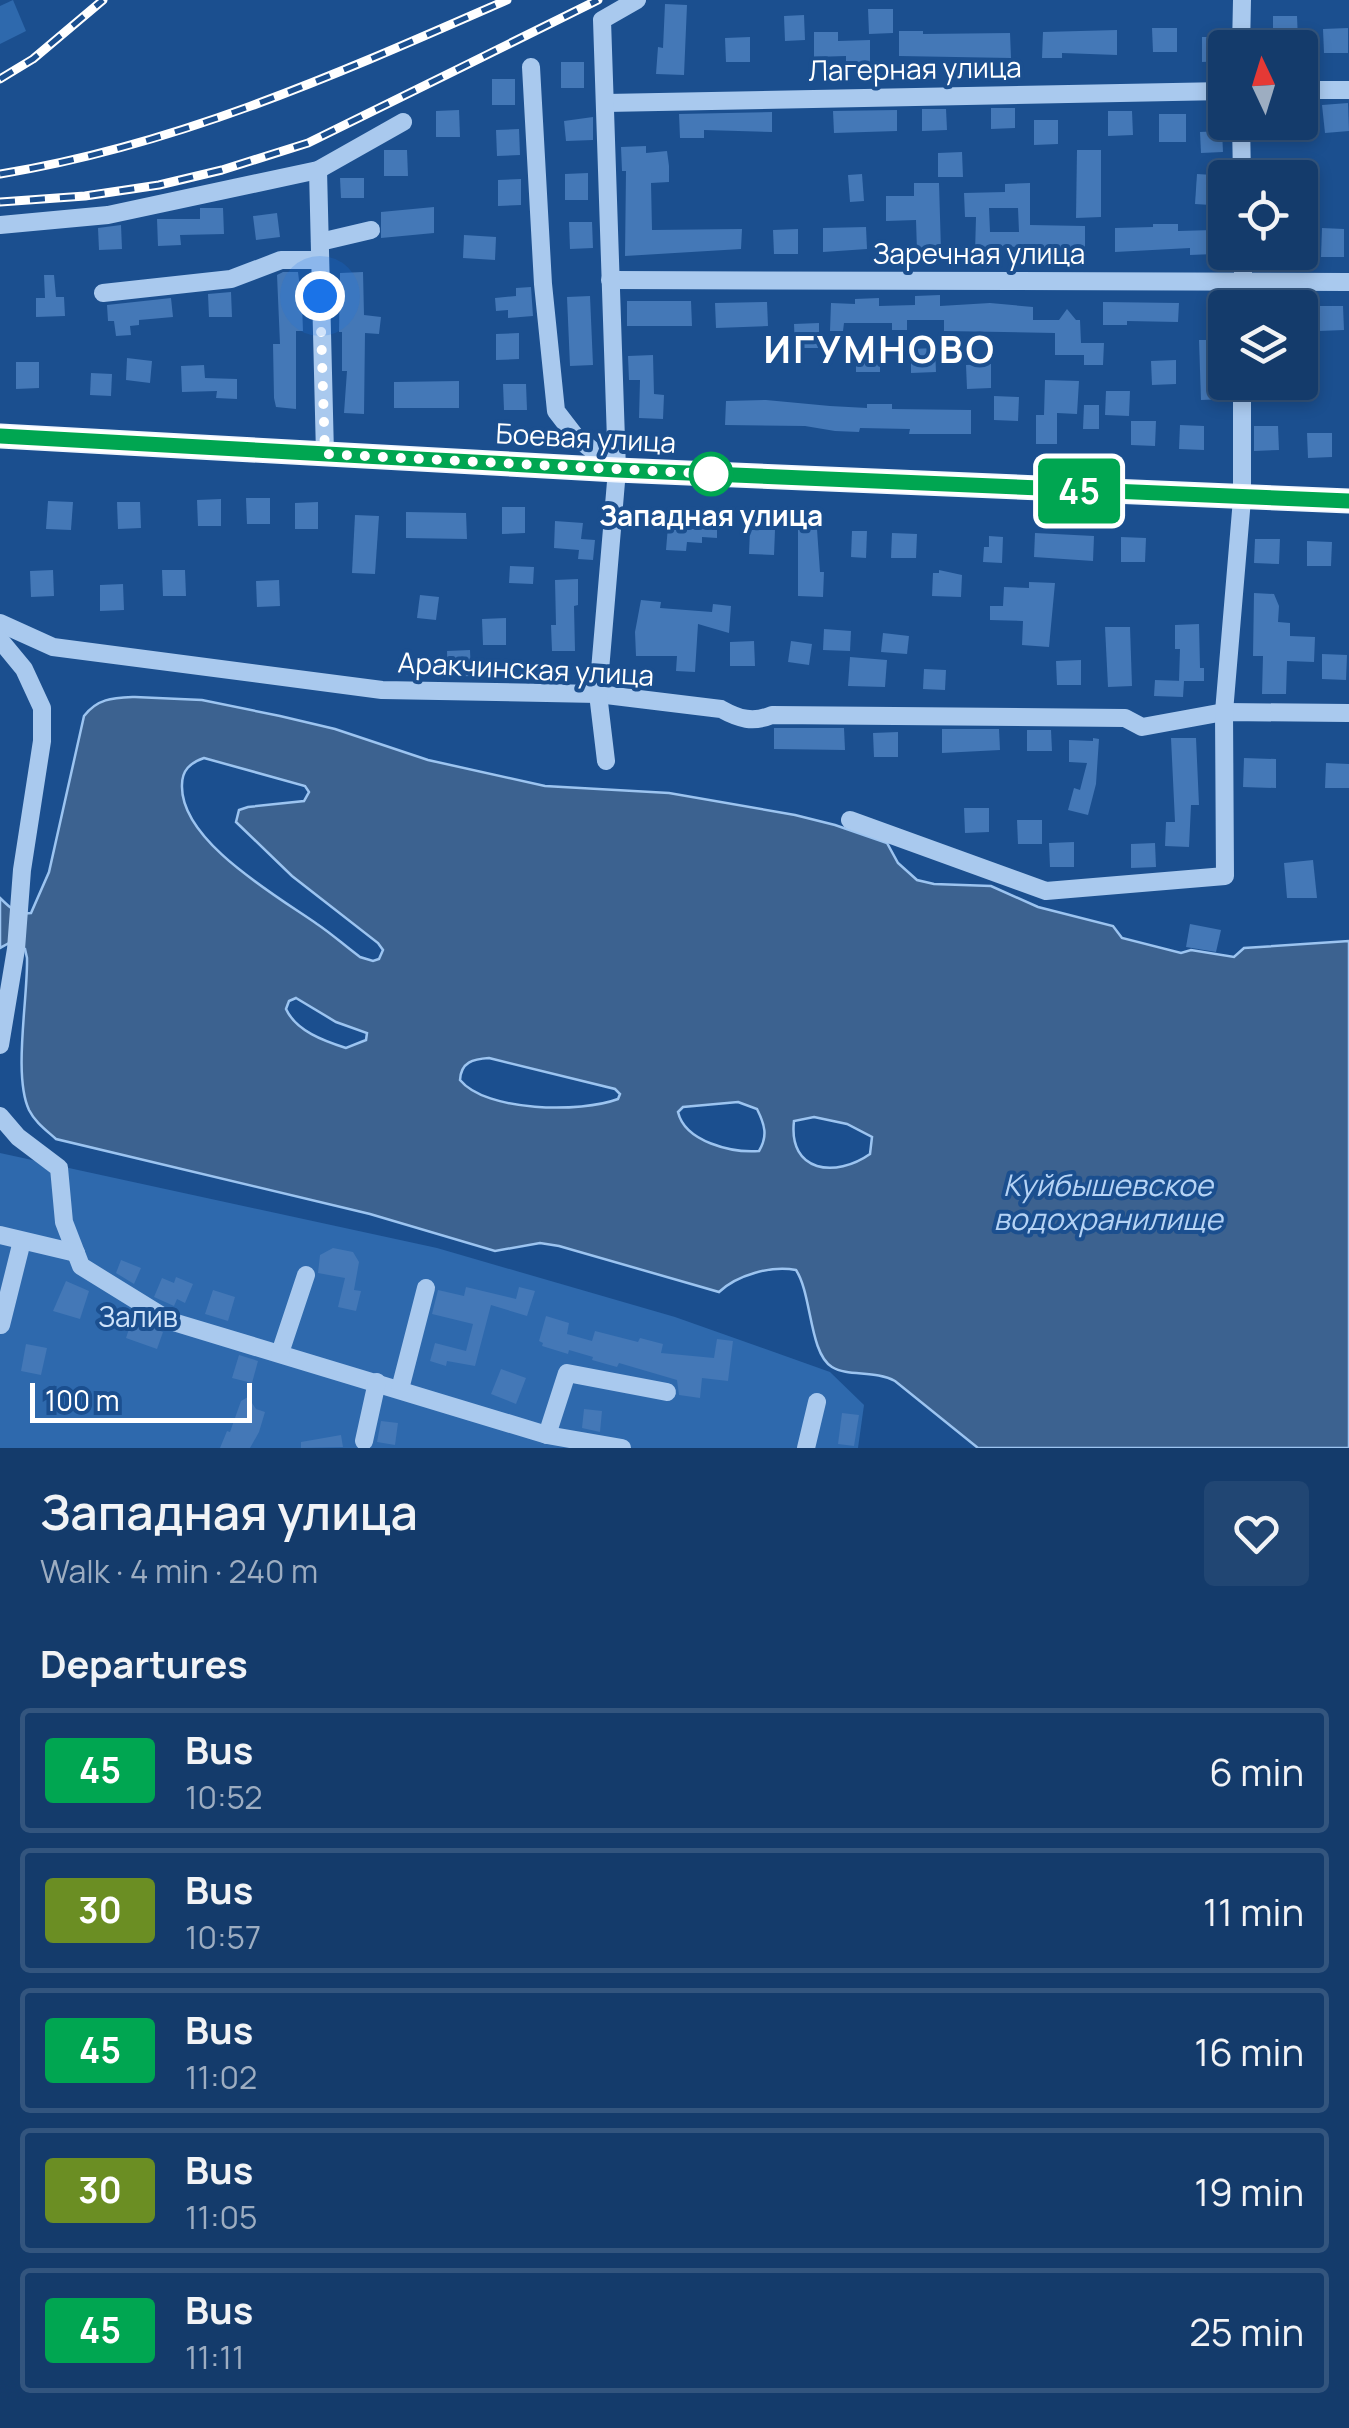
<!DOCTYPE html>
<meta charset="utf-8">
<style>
body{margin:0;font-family:Manrope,sans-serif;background:#214673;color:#f1f3f6;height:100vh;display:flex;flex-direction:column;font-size:38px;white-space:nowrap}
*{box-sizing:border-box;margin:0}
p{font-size:32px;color:#9dadc1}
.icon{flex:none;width:55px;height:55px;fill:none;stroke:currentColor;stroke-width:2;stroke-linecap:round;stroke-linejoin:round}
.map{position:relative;height:1448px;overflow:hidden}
.sheet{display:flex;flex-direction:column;background:#143b6b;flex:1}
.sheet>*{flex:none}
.badge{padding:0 20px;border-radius:8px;font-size:35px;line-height:65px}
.needle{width:65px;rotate:356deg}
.buttons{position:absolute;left:1208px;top:30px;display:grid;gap:20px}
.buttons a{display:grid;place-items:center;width:110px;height:110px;border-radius:10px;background:#143b6b;box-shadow:0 5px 15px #0003,0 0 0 2px #33557e;font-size:50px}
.scale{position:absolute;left:30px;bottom:25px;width:222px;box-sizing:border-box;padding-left:10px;border:5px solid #fff;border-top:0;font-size:28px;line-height:35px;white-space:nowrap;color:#fff;-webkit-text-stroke:8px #1b4f8f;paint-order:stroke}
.you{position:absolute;width:50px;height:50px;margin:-25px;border:8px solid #fff;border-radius:50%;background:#1a73e8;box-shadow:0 0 0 15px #1a73e833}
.map>.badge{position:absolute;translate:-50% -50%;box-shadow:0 0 0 5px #fff}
h2{padding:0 40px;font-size:38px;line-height:90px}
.round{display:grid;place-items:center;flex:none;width:105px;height:105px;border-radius:10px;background:#214673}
.headline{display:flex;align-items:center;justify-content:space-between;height:170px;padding:0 40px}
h1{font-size:48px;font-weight:600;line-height:75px}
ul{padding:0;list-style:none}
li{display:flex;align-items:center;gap:30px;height:125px;margin:0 20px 15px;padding:0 20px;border:5px solid #33557e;border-radius:10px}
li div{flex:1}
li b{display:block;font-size:38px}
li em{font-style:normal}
li .badge{min-width:110px;font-weight:700;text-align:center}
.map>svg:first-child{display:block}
</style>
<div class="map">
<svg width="1349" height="1448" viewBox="0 0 1349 1448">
<rect width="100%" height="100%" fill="#1b4f8f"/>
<!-- green -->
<g fill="#2e69ad">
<path d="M13,0l13,31 -26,13v-38z"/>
<path d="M0,1153l437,95 238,69 155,55 34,33 -6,43h-858z"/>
</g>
<!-- water -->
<path fill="#3c6290" stroke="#9cc4f0" stroke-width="2.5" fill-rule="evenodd" d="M135,697l67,3 78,16 55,13 93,31 117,26 124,7 126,22 40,10 52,18 11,20 19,17 17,4 57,2 47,21 75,19 9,12 59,15 10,-3 43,7 10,-9 105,-7v507h-371l-83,-67c-20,-11 -47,-4 -63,-14 -23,-14 -20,-73 -36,-97 -24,-5 -59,5 -77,22l-160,-46 -19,-3 -45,8 -125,-37 -314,-75c-10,-9 -21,-17 -27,-29 -16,-34 -1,-112 -2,-152l-2,-9 -16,-6 -9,5v-50c10,10 17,17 31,15l18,-41 35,-156c14,-18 29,-18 51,-19zM204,758l101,28 4,6 -5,9 -56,6 -9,3 -3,12 56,54 86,67 5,7 -4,9 -6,2 -13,-4c-15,-11 -28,-23 -43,-33 -40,-28 -137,-83 -135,-139 0,-15 8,-22 22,-27zM296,998l40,24 31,11 -1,7 -20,8c-22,-7 -50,-17 -60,-39l3,-8zM489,1058l126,31 5,5 -2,5c-37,14 -132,13 -158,-19 1,-18 13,-21 29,-22zM738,1102l19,7c8,16 11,27 2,42 -27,2 -74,-9 -81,-39l5,-5zM814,1117l33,7 25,13 -2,17c-34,24 -82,19 -76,-33z"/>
<!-- building -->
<g fill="#4478b7" fill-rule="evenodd">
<path d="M665,4l22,1 -3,70 -28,-1 2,-27 5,1z"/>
<path d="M868,9h25v24l-24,1z"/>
<path d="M804,15l1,25 -20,1 -1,-25z"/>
<path d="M1273,16h24l1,24 -25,1z"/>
<path d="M1152,28h25v24h-24z"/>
<path d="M1348,28v25h-24l-1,-24z"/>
<path d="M1117,30v25l-55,-2v5h-20l1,-26z"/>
<path d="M899,31h24v3l87,-1 1,25 -112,-2z"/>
<path d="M814,32h24v9l32,-1v24l-24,1v-9l-32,1z"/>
<path d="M750,37v25h-24l-1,-24z"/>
<path d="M1202,37h23v24l-23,1z"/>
<rect x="561" y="62" width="23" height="26"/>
<rect x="492" y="79" width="23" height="26"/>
<path d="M1348,103l1,28 -24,2 -3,-28z"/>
<path d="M991,108h24v20l-24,1z"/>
<path d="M922,109h24l1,21 -25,1z"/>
<path d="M459,110l1,27h-24v-26z"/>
<path d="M897,110v21l-63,2 -1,-22z"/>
<path d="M1108,111h24l1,24 -25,1z"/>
<path d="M772,112v20l-68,-2v8h-24l-1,-24z"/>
<rect x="1159" y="114" width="27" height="28"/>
<path d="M593,117v23l-27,1 -2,-20z"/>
<path d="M1034,120h24v24l-24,1z"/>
<path d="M519,129l1,26 -23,1 -1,-26z"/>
<path d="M1222,131l1,21 -22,1 -1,-21z"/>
<path d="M646,146v7l21,-2 2,15v16l-18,1 1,47 90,-1 -1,20 -116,7 1,-85h-4l-1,-24z"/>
<path d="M384,150h23l1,26h-24z"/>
<path d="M1077,150h24v67l-25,1z"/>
<path d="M962,152l1,25h-25v-24z"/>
<path d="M588,173v27h-23v-26z"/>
<path d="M862,174l2,27 -14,1 -2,-27z"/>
<path d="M1197,174l16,1 -2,30 -16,-1z"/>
<path d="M340,178h24v20h-23z"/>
<path d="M521,179v26l-23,1v-26z"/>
<path d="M914,183h25l2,68h-24l-1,-31 -30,1v-25h28z"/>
<path d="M1030,183v42l55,1v24l-89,-4v7h-21l1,-36h-11l-1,-24 41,-1v-8zM989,208h29l1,24h-29z"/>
<path d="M434,207v26l-53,5v-26z"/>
<path d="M200,208h23l1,26 -44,1 1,10 -23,1 -1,-27h43z"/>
<path d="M277,213l3,24 -24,3 -3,-24z"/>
<path d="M569,222h23l1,26 -23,1z"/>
<path d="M1153,224h25v7l36,-1v24l-24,1v-7l-75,4v-24l38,-1z"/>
<path d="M121,225l1,24 -23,1 -1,-22z"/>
<path d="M866,227l1,22 -44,3v-24z"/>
<path d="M1322,228l22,1v28h-23z"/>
<path d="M798,229v25h-24l-1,-24z"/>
<path d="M464,235l32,2 -1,23 -32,-2z"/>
<path d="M283,272h15l4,32 1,27h-7v78l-20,-2 -2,-9 -1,-54h7l-3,-69z"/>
<path d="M363,272l1,43 17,2 -2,17 -14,-1 -1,81 -20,-1 3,-42h-5v-39h-3l1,-59z"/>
<path d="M44,275h10l2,22h8l1,19 -29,1v-19h9z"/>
<path d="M531,287l2,29 -25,2v-8l-12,1 -1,-13 21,-2v-8z"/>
<path d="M231,292l1,25h-23l-1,-23z"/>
<path d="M940,295v11l50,-3 43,4v13h26l8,-11 9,11h4l1,23h23l-1,22h-19v-10h-29v-22l-111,-2v-11h-37v10h-15v-7h-48l-1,8h-13l1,-28 24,1v-5l24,-1v8l36,-1v-9z"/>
<path d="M590,296l3,69 -23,1 -3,-69z"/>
<path d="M171,298l2,19 -34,3v5l-9,1 1,9 -15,1 -2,-15h-6l-1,-16z"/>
<path d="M627,301h64l1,25h-65z"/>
<path d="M767,302l1,24 -52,2 -1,-25z"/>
<path d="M1103,302l76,1 -1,19 -51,-1v4h-24z"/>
<path d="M1319,306h24l1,24 -25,1z"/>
<path d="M819,323v25h-24l-1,-24z"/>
<path d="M519,333v26l-23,1v-26z"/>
<path d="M1199,340h25l1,59 -24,1z"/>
<path d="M880,347v25h-24v-24z"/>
<path d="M935,348l1,24 -25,1v-24z"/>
<path d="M653,355l1,39 10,1 -1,24 -24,-1 1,-38h-11l-1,-24z"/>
<path d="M127,358l25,3 -2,22 -24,-3z"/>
<path d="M1176,360v24l-24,1 -1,-24z"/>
<path d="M16,362h23v26l-23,1z"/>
<path d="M991,364v24l-24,1 -1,-24z"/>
<path d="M204,365l1,13 32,1v20l-21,-1 1,-7 -35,1 -1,-26z"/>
<path d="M91,373l21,1 -1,22 -21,-1z"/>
<path d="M1045,380l34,1 -2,33 -20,-1v31h-21v-29h8z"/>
<path d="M459,381v27h-65v-26z"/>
<path d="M503,384h23l1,26h-23z"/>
<path d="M1106,391h24l-1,25 -24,-1z"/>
<path d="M994,396l25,1 -1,24 -24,-1z"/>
<path d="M766,400l64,6 37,2v-4h25v5l79,1v24h-62l1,-5 -50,-1 -1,4 -24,-1 -30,-5 -80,-1 1,-24z"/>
<path d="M1084,405h15v24h-16z"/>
<path d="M1131,421h25l-1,25 -24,-1z"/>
<path d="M1180,425l24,1v24l-25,-1z"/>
<path d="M1254,426h24l1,24 -25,1z"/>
<path d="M1307,433h25v24l-24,1z"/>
<path d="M246,498h24v26h-23z"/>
<path d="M221,499v27h-23l-1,-26z"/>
<path d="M48,501l25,1 -2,28 -25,-1z"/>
<path d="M117,502h23l1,26 -23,1z"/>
<path d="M318,502v27h-23v-26z"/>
<path d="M502,507h23v26l-23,1z"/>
<path d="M406,512l60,1 1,26 -61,-1z"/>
<path d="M355,515l24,1 -4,58 -23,-1z"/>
<path d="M555,521l28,2 -2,16 14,1 -2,20 -15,-1 1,-9 -25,-2z"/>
<path d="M697,524l20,1v13l-15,-1v6l-15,-1 -1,9 -20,-1 2,-24 29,2z"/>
<path d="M798,528l19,1 3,43h4l-1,25 -25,-1z"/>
<path d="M750,530h25l-1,25 -25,-1z"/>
<path d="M852,531h15l-1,27 -15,-1z"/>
<path d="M892,533l25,1 -1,24h-25z"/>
<path d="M1035,533l59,3 -1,25 -59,-4z"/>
<path d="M989,536l14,1 -1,26 -19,-1 1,-15h5z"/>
<path d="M1121,537l25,1 -1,24h-24z"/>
<path d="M1255,539h25l-1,25 -25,-1z"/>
<path d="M1307,541l25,1 -1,24h-24z"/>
<path d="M510,566l24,1 -1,17 -24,-1z"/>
<path d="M53,570l1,26 -23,1 -1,-26z"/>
<path d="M162,570h23l1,26h-23z"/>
<path d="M939,570l23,5 -1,22 -29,-1 1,-23h6z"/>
<path d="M578,579v26l-4,1 1,45h-23l-1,-26h5l-1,-45z"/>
<path d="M279,580l1,26 -23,1 -1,-26z"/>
<path d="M1029,582l26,1 -6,64 -27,-2 1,-24 -33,-1v-14h13l1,-19 25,1z"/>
<path d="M123,584l1,26 -24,1v-26z"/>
<path d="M1254,593l20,1 5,12 -1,16 12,1v13l25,1 -1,25 -27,-1 -1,33h-24l1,-38h-10z"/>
<path d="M420,595l19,2 -3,23 -19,-2z"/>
<path d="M641,600l20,2 -1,6 52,4 1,-8 18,2 -2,27 -31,-9 -3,48 -19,-1 1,-15h-41l-1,-24z"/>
<path d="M506,618v27h-23l-1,-26z"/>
<path d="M1199,624l1,44h4v13h-25l1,-32h-5v-24z"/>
<path d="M1105,627h25l2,59 -24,1z"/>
<path d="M824,629l27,2 -1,20 -27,-1z"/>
<path d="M883,633l26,3 -2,18 -26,-2z"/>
<path d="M754,641l1,25h-25v-24z"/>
<path d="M791,641l21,3 -3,21 -21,-3z"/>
<path d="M470,650l1,26 -23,1 -1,-26z"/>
<path d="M1322,654l25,1 -1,25 -24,-1z"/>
<path d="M850,657l37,3 -2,27 -37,-1z"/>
<path d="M1081,660v25h-24l-1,-24z"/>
<path d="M924,669l22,1 -1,20 -22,-1z"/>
<path d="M1155,680l29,1 -1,16 -29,-1z"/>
<path d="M774,728h70l1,22 -71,-1z"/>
<path d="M942,729h57l1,21 -58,3z"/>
<path d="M1027,730h24l1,21h-25z"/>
<path d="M898,732v25h-24l-1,-24z"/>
<path d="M1093,738l6,1 -3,45 -8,31 -20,-5 6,-22 6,2 7,-27 -18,-1v-22l24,1z"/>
<path d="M1171,738h25l3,67h-8l-2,42 -24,-1 1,-24h9z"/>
<path d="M1244,758l32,1v29l-33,-1z"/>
<path d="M1326,763l23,1v24h-24z"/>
<path d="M964,808h25v24l-24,1z"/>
<path d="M1017,820h25v24h-24z"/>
<path d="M1074,842v25h-24l-1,-24z"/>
<path d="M1155,843l1,24 -25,1v-24z"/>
<path d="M1313,860l4,38h-30l-3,-35z"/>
<path d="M1190,924l31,6 -5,22 -30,-5z"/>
<path d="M333,1248l20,4 6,10 -5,28 7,1 -5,20 -18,-4 7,-29 -27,-5 2,-18z"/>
<path d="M121,1260l20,8 -7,16 -18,-11z"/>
<path d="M176,1277l17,7 -8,19 -8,-4 -3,7 -20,-9 8,-19 12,5z"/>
<path d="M66,1281l23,10 -9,28 -27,-8z"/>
<path d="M466,1287l50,12 3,-12 16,4 -8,25 -36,-11 -16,61 -28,-5 -1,5 -16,-5 5,-18 31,8 7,-27 -41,-10 6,-24 26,6z"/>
<path d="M213,1290l22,7 -7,24 -23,-7z"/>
<path d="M546,1316l23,7 -2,11 25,7 3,-10 43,11 2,-4 23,6 -2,9 53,5 3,-19 16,2 -5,40 -26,-3 -2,20 -21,-3 -2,-15 -58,-17 -2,4 -25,-7 1,-3 -24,-7 -1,4 -26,-8 1,-3 -4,-2z"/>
<path d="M132,1320l31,12 -6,17 -31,-11z"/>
<path d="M26,1344l21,4 -6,27 -20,-4z"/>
<path d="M239,1355l19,6 -6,22 -20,-5z"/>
<path d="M501,1369l25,9 -10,26 -25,-10z"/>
<path d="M248,1397l8,12 9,3 -6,20 -9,16h-30l7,-17 3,1 11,-31z"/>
<path d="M584,1409l18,2 -2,21 -18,-4z"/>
<path d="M842,1413l17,2 -5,31 -16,-2z"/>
<path d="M381,1421l17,2 -3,22 -18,-3z"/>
<path d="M341,1435l2,12 -42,1v-6z"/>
</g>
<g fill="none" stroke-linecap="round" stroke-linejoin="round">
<!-- minor -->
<g stroke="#a9c9ee" stroke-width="18">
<path d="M1241,48l1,-48"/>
<path d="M531,67l12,217 13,127 20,26 41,33"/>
<path d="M1300,90h49"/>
<path d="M606,103l619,-12"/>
<path d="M1241,122l1,56"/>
<path d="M318,170l7,284"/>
<path d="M0,225l108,-10 210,-45 85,-48"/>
<path d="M320,242l51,-12"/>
<path d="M1243,252v56"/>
<path d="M610,280l739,2"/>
<path d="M103,293l128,-14 50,-19h39"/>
<path d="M0,623l53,24 329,43 216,4 123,15c18,10 32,14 51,6l353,3 17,9 82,-15 125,1"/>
<path d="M0,640l24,29 18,39v33l-20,129 -6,79 -16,96"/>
<path d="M606,761l-8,-67 19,-224 -15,-450 35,-20"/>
<path d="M850,820l196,71 179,-15 -1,-164 18,-213v-117"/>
<path d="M0,1116l18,21 41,31 5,54 17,44 89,55 377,114 75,13"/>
<path d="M0,1235l76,18"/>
<path d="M1,1325l21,-84"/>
<path d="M280,1353l26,-78"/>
<path d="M400,1389l26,-101"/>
<path d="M547,1435l20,-62 100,19"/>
<path d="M364,1441l13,-59"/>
<path d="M806,1448l11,-46"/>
</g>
<!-- major -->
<path stroke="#f0f6ff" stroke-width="25" d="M0,436l617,34 732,31"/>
<!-- rail casing -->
<g stroke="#fff" stroke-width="9">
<g id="rail">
<path d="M0,79l33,-20 70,-59"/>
<path d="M0,174c179,-29 342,-102 507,-174"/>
<path d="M0,202l85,-6 74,-11 63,-15 86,-27 290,-143"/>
</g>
</g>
<!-- rail -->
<use href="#rail" stroke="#1b4f8f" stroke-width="5" stroke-dasharray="15" stroke-linecap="butt"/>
</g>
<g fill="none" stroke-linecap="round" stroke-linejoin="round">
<!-- line casing -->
<g stroke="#fff" stroke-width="22">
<path id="line" d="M0,436l617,34 732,31"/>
</g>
<!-- line -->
<use href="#line" stroke="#00a651" stroke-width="15"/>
<!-- walk -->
<path stroke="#fff" stroke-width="10" stroke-dasharray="0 18" d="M320,296l5,158 386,20"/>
</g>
<!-- markers -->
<circle fill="#fff" stroke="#00a651" stroke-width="5" cx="711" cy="474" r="20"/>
<g text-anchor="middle" stroke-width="8" stroke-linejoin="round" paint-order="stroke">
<!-- street labels -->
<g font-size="28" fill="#fff" stroke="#1b4f8f">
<text transform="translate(915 69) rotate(-1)" y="10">Лагерная улица</text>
<text x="979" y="264">Заречная улица</text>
<text transform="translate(586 438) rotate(3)" y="10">Боевая улица</text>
<text transform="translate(526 669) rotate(3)" y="10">Аракчинская улица</text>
</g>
<!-- stop labels -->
<g font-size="28" font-weight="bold" fill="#fff" stroke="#1b4f8f">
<text x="711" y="526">Западная улица</text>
</g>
<!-- park labels -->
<g font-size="28" fill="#cfe3fa" stroke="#1b4f8f">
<text x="138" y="1327">Залив</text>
</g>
<!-- water labels -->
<g font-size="30" font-style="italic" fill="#b5d3f5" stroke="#1b4f8f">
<text x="1108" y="1196">Куйбышевское<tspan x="1108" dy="34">водохранилище</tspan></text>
</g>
<!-- district labels -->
<g font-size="38" font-weight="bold" letter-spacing="2.5" fill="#fff" stroke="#1b4f8f">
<text x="880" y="363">ИГУМНОВО</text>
</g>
</g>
</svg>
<div class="buttons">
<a><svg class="needle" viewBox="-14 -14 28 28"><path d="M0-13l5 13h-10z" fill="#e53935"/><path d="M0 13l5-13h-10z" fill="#9dadc1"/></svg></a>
<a><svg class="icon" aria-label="locate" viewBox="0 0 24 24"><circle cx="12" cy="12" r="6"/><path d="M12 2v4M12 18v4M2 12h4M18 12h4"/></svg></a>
<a><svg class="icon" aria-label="layers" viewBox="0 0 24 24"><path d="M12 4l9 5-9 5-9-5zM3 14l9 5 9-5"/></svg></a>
</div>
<div class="scale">100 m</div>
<div class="you" style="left:320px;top:296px"></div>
<b class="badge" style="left:1079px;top:491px;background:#00a651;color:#fff">45</b>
</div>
<section class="sheet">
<div class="headline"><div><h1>Западная улица</h1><p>Walk · 4 min · 240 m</p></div><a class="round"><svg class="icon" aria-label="heart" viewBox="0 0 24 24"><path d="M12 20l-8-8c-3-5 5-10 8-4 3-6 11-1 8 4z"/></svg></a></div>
<h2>Departures</h2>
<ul>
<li><span class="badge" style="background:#00a651;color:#fff">45</span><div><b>Bus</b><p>10:52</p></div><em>6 min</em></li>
<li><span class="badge" style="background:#6b8e23;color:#fff">30</span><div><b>Bus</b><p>10:57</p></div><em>11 min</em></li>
<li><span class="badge" style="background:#00a651;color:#fff">45</span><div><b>Bus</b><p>11:02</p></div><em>16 min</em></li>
<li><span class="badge" style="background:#6b8e23;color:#fff">30</span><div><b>Bus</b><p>11:05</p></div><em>19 min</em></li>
<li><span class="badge" style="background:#00a651;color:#fff">45</span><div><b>Bus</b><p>11:11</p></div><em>25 min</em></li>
</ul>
</section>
